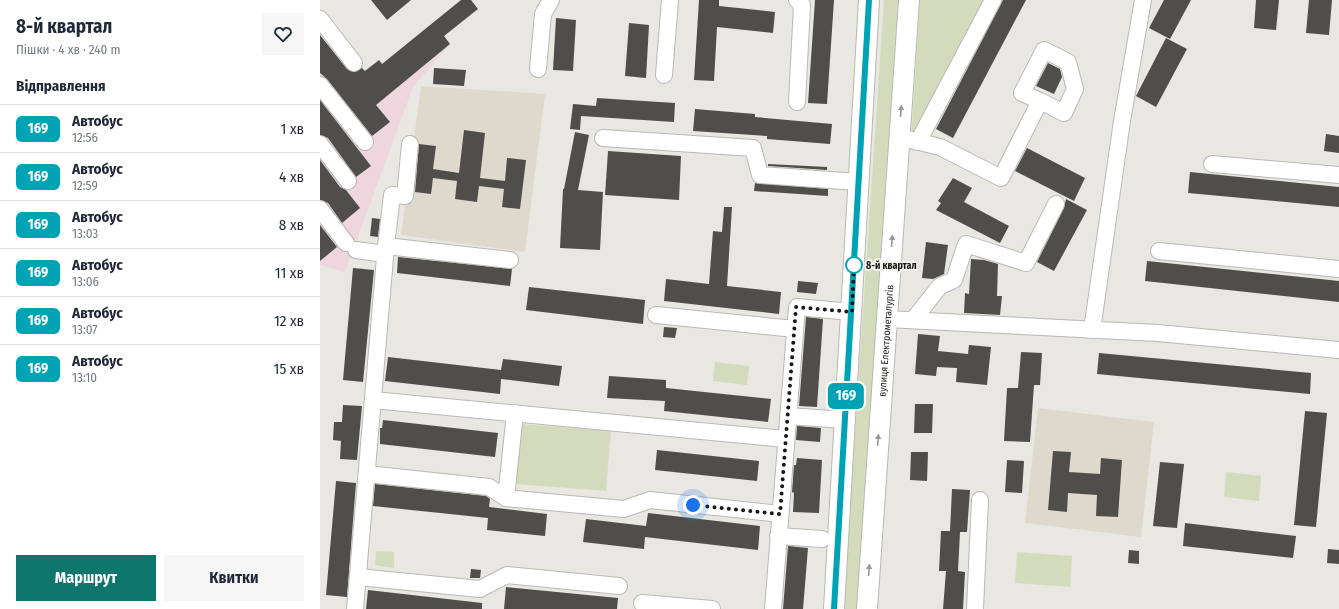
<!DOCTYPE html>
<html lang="uk">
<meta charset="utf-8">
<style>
body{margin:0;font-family:"Fira Sans Condensed",sans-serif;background:#f6f6f7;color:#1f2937;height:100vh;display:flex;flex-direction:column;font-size:15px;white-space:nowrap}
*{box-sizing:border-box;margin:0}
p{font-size:13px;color:#747a83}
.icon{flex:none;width:22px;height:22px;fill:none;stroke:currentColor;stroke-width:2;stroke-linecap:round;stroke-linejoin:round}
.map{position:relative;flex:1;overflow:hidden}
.sheet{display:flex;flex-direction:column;background:#fff;width:320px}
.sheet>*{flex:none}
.badge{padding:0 8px;border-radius:6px;font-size:14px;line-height:26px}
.you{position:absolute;width:20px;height:20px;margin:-10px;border:3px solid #fff;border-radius:50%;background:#1a73e8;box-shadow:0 0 0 6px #1a73e833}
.map>.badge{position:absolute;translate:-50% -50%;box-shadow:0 0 0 2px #fff}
h2{padding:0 16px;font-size:15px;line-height:36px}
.round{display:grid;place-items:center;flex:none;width:42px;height:42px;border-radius:0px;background:#f6f6f7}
.summary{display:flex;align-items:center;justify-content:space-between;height:68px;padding:0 16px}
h1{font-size:19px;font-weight:700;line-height:30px}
.button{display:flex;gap:8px;margin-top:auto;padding:8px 16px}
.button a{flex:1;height:46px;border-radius:0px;background:#0f766e;color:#fff;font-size:16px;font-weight:700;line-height:46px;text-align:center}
.button a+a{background:#f6f6f7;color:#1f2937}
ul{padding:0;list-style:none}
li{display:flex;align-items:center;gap:12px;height:48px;padding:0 16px;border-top:1px solid #e0e1e3}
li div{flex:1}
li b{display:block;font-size:15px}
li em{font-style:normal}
li .badge{min-width:44px;font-weight:700;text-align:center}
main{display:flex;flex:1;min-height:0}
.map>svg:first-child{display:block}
</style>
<main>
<section class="sheet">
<div class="summary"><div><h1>8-й квартал</h1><p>Пішки · 4 хв · 240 m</p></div><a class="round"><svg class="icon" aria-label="heart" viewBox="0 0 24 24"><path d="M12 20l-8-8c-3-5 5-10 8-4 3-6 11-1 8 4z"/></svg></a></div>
<h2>Відправлення</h2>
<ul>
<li><span class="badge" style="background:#00a3b4;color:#fff">169</span><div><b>Автобус</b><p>12:56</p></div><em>1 хв</em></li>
<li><span class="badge" style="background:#00a3b4;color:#fff">169</span><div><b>Автобус</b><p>12:59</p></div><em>4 хв</em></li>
<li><span class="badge" style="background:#00a3b4;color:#fff">169</span><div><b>Автобус</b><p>13:03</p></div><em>8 хв</em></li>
<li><span class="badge" style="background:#00a3b4;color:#fff">169</span><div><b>Автобус</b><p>13:06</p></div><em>11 хв</em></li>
<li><span class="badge" style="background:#00a3b4;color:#fff">169</span><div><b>Автобус</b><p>13:07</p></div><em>12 хв</em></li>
<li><span class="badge" style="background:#00a3b4;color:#fff">169</span><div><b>Автобус</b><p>13:10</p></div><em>15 хв</em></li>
</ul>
<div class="button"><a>Маршрут</a><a>Квитки</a></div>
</section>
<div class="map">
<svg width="1019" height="609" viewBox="0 0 1019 609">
<rect width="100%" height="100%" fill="#e8e7e2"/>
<!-- industrial -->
<path fill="#eed5de" d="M124,37l6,7 -37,43 -68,185 -25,-7v-209l42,51z"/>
<!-- built -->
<g fill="#dddacd">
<path d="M101,86l124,8 -20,158 -124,-17z"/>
<path d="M718,408l116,14 -13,115 -116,-14z"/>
</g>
<!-- green -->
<g fill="#d4dbbc">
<path d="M564,0h19l-41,609h-19z"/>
<path d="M600,0h73l-82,140z"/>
<path d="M395,362l34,4 -2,19 -34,-4z"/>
<path d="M200,424l91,7 -5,60 -90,-7z"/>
<path d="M906,472l35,4 -2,25 -35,-4z"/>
<path d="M56,551l18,1v16l-19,-3z"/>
<path d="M697,552l55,4 -2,31 -55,-4z"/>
</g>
<!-- building -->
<g fill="#4f4e4a">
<path d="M51,0h40l-24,20z"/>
<path d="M141,0h10l7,9 -34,27 6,8 -74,61 14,17 -18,14 -45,-57 -7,-6v-38l27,34 8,3 7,-4 3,3 14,-11 3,4z"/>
<path d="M379,0h20v6l56,6 -2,21 -56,-6 -3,54 -20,-1z"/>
<path d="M495,0h19l-7,104 -19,-1z"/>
<path d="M683,0h23l-73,138 -17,-9z"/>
<path d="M844,0h27l-21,39 -21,-11z"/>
<path d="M936,0h23l-3,30 -22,-2z"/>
<path d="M989,0h23l-3,35 -23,-2z"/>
<path d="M236,18l20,2 -3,51 -20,-1z"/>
<path d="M309,23l20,2 -3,53 -21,-2z"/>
<path d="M846,38l21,11 -31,58 -20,-11z"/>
<path d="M728,63l12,6 2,8 -8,17 -18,-8z"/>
<path d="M114,68l32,2 -2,16 -31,-2z"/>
<path d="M277,98l78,5 -1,19 -93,-6 -1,14 -10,-1 3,-25 23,2z"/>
<path d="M0,100l51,66 -15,11 -28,-39 -8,-3z"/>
<path d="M375,109l60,5v3l77,7 -2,20 -63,-5v-3l-74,-5z"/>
<path d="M144,130l21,3 -5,45 25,3 2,-23 19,2 -6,49 -18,-2 2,-18 -25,-3 -2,16 -22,-3 2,-18 -24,-3 -2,16 -16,-2 4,-48 17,2 -3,23 26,4z"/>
<path d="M255,132l14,3 -11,55 25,2 -3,58 -40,-2 3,-59h1z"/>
<path d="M1006,134l13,2v17l-15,-2z"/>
<path d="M707,148l58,30 -11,23 -59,-30z"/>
<path d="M288,151l73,5 -2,44 -74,-5z"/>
<path d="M0,160l20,27 6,3 14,18 -18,15 -14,-20 -8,-3z"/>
<path d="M448,164l59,3v3l-59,-4z"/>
<path d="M870,172l149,15v20l-151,-14z"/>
<path d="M633,178l19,10 -8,14 45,24 -9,17 -64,-33 5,-7 -3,-2z"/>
<path d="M435,183l73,6v7l-74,-5z"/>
<path d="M746,199l21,11 -33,61 -17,-9 27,-54z"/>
<path d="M404,207h8l-5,79 54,6 -2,22 -115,-13 2,-22 43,5 4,-53 9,1z"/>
<path d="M52,218l8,1 -2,18 -8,-1z"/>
<path d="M0,225l17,22 -17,14z"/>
<path d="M606,242l22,3 -4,29 -11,5 -11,-1z"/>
<path d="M78,257l114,12 -2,17 -113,-13z"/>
<path d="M651,259l13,1 14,4 -1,32h5l-2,19 -36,-2 1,-20 4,1z"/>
<path d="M827,261l192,20v21l-194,-21z"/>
<path d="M33,268l21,2 -11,112 -20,-2z"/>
<path d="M478,281l20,2 -2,11 -19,-2z"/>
<path d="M209,287l116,13 -2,24 -117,-14z"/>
<path d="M486,317l17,2 -6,88 -18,-1z"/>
<path d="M344,327l13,1 -2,10 -12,-1z"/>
<path d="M598,334l22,2 -2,15 30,3 1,-9 22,2 -4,38 -31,-3 1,-14 -20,-1 -1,9 -21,-2z"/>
<path d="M701,352l21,1 -2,32h-6l-4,57 -26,-1 3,-53h11z"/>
<path d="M779,353l212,20 -1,21 -213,-20z"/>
<path d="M68,357l113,13 2,-11 59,7 -3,20 -58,-7 -1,15 -115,-13z"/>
<path d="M289,376l57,4v8l105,11 -3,23 -104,-11 1,-10 -58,-3z"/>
<path d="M595,404h18l-1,29h-18z"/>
<path d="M23,405l19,1 -5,54 -17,-1 1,-18 -8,-1 1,-18h8z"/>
<path d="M985,411l22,2 -11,114 -22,-2z"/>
<path d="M63,420l115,13 -3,24 -115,-13v-16h2z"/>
<path d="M477,426l24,2 -1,14 -24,-2z"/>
<path d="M337,450l102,11 -2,20 -102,-11z"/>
<path d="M733,451l18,1 -2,20 31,2 1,-16 21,2 -4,57 -22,-1 1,-21 -29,-2 -1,19 -19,-2z"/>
<path d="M591,452h17l-1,29 -17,-1z"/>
<path d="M477,458l25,2 -3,53 -26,-1 1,-19 -2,-1 2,-27h2z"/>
<path d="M687,460l17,1 -2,32 -17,-1z"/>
<path d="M840,462l24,2 -7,64 -24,-2z"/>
<path d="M16,481l20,2 -9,114 -21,-2z"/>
<path d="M55,484l111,12 4,3 -1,8 58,7 -2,22 -58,-6 1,-12 -115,-12z"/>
<path d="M632,489l18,1 -3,42h-7l-2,39 7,1 -2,37h-20l3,-38h-7l2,-40h9z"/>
<path d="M328,513l112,13 -2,24 -113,-13 -1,12 -61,-7 3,-23 60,7z"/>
<path d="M865,523l111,13 -3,22 -110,-12z"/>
<path d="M468,546l20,2 -5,61h-20z"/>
<path d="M1008,549l11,1v14l-12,-1z"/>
<path d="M809,550l10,1v13l-11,-1z"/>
<path d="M151,569l10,1 -1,8h-10z"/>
<path d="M186,587l112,11 -1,11h-113z"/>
<path d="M48,590l114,13v6h-116z"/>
</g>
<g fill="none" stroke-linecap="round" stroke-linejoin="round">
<!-- minor casing -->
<g stroke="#b9b8b3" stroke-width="18">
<g id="minor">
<path d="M477,0l5,5 -5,97"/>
<path d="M0,19l34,44"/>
<path d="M218,69l5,-55 8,-14"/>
<path d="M344,75l6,-75"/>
<path d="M0,85l45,57"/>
<path d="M579,137l41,10 61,31 39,-77 24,12 11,-24 -7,-27 -24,-12 -22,43 18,8"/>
<path d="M283,138l150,10 7,27 98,7"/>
<path d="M598,142l75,-142"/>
<path d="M0,144l28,37"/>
<path d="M892,164l127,11"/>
<path d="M0,209l26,34"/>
<path d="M66,246l124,14"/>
<path d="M36,250l29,4"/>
<path d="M839,251l180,18"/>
<path d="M336,315l139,14"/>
<path d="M567,319l271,14 181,17"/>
<path d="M593,320l27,-34 14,-6 12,-36 60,19 30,-59"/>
<path d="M772,330l30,-209 21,-121"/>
<path d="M53,400l413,39"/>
<path d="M468,416l57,4"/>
<path d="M47,474l122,13 17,11 118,11 26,-9 130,14"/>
<path d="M186,498l9,-85"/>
<path d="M458,536l44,3"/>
<path d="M38,577l122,12 27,-14 112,11"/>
<path d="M322,603l70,6"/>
<path d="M35,609l31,-363 6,-51 13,1 5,-52"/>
<path d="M453,609l24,-302 55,5"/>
<path d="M655,609l5,-109"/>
</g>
</g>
<!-- major casing -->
<g stroke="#b9b8b3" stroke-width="22">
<g id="major">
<path d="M514,609l35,-609"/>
<path id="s1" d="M547,609l42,-609"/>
</g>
</g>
<!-- minor -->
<use href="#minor" stroke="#fff" stroke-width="16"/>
<!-- major -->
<use href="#major" stroke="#fff" stroke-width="20"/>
</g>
<!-- one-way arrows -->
<defs><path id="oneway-solid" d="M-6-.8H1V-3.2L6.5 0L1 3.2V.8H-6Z"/></defs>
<g fill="#979796">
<use href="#oneway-solid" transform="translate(581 111) rotate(-86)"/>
<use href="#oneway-solid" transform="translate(572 241) rotate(-86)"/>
<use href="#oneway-solid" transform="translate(558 440) rotate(-86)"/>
<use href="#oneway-solid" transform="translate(549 570) rotate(-86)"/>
</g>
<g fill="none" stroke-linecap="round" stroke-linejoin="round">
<!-- line casing -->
<g stroke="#fff" stroke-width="9">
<path id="line" d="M514,609l35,-609"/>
</g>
<!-- line -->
<use href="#line" stroke="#00a3b4" stroke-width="6"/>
<!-- walk -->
<path stroke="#181715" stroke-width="4" stroke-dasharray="0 7.2" d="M373,505l87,9 16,-207 56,5 2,-49v2"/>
</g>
<!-- markers -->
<circle fill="#fff" stroke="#00a3b4" stroke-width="2" cx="534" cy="265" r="8"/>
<g text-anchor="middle" stroke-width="4" stroke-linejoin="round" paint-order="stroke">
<!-- stop labels -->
<g font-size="10" font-weight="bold" fill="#181715" stroke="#f5f4ef" text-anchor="start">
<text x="546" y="269">8-й квартал</text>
</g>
<!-- street labels -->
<g font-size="10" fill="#181715" stroke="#f5f4ef">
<text dy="4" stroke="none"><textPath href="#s1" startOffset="269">вулиця Електрометалургів</textPath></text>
</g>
</g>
</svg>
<div class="you" style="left:373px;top:505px"></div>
<b class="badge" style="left:526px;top:396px;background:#00a3b4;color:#fff">169</b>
</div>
</main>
